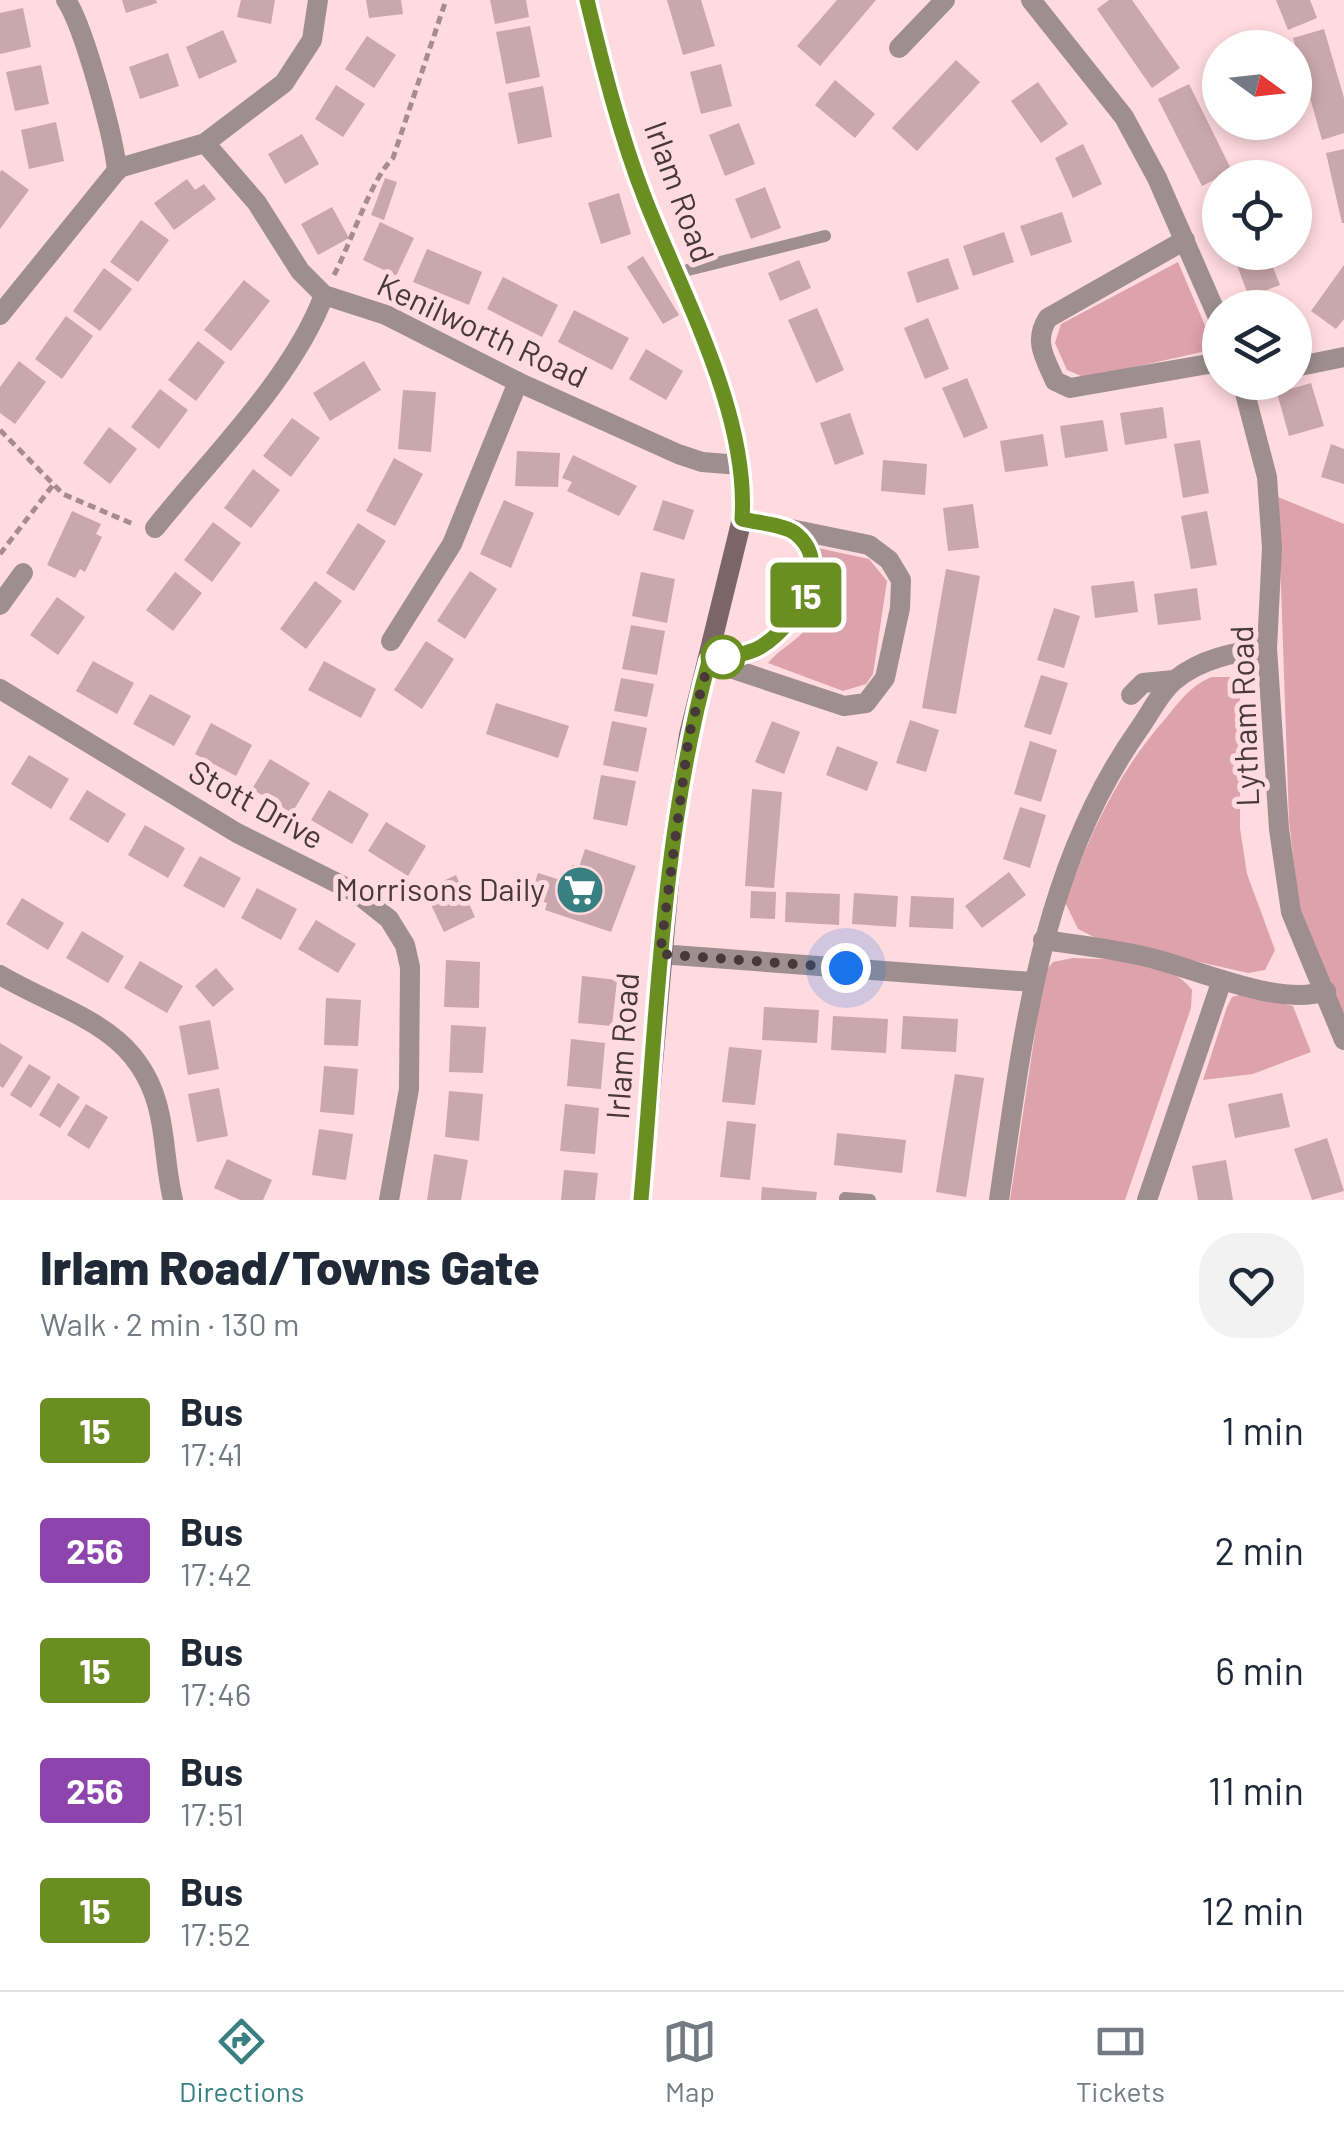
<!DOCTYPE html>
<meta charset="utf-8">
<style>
body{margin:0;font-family:Barlow,sans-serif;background:#f2f2f3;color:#1f2937;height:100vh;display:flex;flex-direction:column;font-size:38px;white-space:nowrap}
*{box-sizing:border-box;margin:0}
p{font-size:32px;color:#747a83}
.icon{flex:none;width:55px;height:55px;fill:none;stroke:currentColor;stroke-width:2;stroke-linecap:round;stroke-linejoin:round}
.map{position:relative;height:1200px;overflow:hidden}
.side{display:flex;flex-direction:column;background:#fff;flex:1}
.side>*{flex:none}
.badge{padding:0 20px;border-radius:8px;font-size:35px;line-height:65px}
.needle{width:65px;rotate:105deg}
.tools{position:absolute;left:1202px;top:30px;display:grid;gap:20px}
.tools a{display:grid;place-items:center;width:110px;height:110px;border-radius:50%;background:#fff;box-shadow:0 5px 15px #0003;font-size:50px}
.you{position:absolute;width:50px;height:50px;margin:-25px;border:8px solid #fff;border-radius:50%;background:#1a73e8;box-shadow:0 0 0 15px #1a73e833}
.map>.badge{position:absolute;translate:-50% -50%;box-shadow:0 0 0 5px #fff}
.round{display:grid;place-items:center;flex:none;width:105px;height:105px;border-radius:40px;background:#f2f2f3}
.head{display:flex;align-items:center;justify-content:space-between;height:170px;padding:0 40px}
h1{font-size:48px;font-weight:800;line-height:75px}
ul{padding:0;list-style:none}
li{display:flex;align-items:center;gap:30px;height:120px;padding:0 40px}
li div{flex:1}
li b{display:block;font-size:38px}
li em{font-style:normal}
li .badge{min-width:110px;font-weight:700;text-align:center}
.dock{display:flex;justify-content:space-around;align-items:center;height:140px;border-top:2px solid #e0e1e3;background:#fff;font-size:28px;color:#747a83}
.dock a{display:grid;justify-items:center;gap:5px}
.dock .selected{color:#388081}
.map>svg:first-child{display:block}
</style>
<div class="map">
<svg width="1344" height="1200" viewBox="0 0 1344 1200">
<rect width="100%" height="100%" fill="#ffdadf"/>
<!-- green -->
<g fill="#dea2ac">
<path d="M1178,262l37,87 -129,29 -19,-8 -12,-27 6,-19z"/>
<path d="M1278,497l66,27v497l-44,-109 -11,-90z"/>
<path d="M818,548l51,11 18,22 -14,93 -7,10 -23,7 -75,-28c10,-13 26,-20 36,-32 22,-23 22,-55 14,-83z"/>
<path d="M1212,677h18l10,8v143l7,46 28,76 -10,20 -17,3 -150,-34 -20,-10 -13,-27c25,-68 52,-129 101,-184 14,-17 25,-33 46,-41z"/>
<path d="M1073,958c35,1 97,1 119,32l-1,18 -66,192h-115l34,-227 9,-11z"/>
<path d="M1243,994l50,12 18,46 -58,22 -50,6 24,-73 5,-10z"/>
</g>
<!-- building -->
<g fill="#caa7ac">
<path d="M122,0h34l1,3 -31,10z"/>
<path d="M241,0h34l-4,24 -34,-7z"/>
<path d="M366,0h35l2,14 -34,4z"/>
<path d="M490,0h36l3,17 -34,7z"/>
<path d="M667,0h34l14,46 -32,9z"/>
<path d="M837,0h39l-56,66 -23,-20z"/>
<path d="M1109,0h23l48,68 -28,20 -55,-79z"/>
<path d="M1276,0h34l7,18 -29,12z"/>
<path d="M23,8l8,39 -31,7v-41z"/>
<path d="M530,26l10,51 -34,7 -10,-52z"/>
<path d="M1324,29l20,69v35l-22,7 -29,-102z"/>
<path d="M223,30l14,32 -38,17 -13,-32z"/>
<path d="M367,36l29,19 -22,33 -29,-19z"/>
<path d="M168,53l11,33 -39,13 -11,-32z"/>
<path d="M956,60l24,22 -63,69 -25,-23z"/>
<path d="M721,64l11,42 -31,8 -11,-42z"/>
<path d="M41,65l8,39 -34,7 -9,-39z"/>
<path d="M835,80l40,34 -20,24 -40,-33z"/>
<path d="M1038,82l30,42 -27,19 -30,-42z"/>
<path d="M1189,84l43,87 -30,15 -44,-87z"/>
<path d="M336,85l29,19 -22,33 -28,-18z"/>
<path d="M543,86l9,51 -34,7 -10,-51z"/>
<path d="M56,122l8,39 -35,8 -8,-39z"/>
<path d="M739,123l16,41 -30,12 -16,-41z"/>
<path d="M302,134l17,30 -34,20 -17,-30z"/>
<path d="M1083,144l19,40 -29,14 -18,-40z"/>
<path d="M1344,149v74h-2l-16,-70z"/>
<path d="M2,170l27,20 -29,39v-57z"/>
<path d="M385,178l12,4 -13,38 -13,-5z"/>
<path d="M187,179l8,11 9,-6 12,15 -42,31 -20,-27z"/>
<path d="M765,187l16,41 -30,11 -16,-40z"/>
<path d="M619,193l12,41 -30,10 -13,-41z"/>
<path d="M332,207l17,31 -31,17 -17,-31z"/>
<path d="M1062,212l10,30 -41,14 -11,-30z"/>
<path d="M141,220l28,20 -31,42 -28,-20z"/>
<path d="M380,222l34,16 -18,38 -33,-16z"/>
<path d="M1004,232l10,30 -41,14 -10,-30z"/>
<path d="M427,249l55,23 -13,33 -56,-23z"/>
<path d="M1238,252h29l13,33 -31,12 -16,-42z"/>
<path d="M643,256l36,59 -16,9 -36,-57z"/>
<path d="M948,258l11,31 -42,14 -10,-31z"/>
<path d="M799,260l12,28 -31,13 -12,-28z"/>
<path d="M1344,265v54l-8,10 -25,-18z"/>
<path d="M104,268l28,21 -32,42 -27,-20z"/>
<path d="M503,277l55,28 -16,32 -55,-28z"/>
<path d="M244,280l26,21 -39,50 -27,-21z"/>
<path d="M817,308l27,62 -28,13 -28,-63z"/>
<path d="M574,310l55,28 -17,32 -54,-28z"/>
<path d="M66,316l27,20 -31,43 -27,-20z"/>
<path d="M928,318l21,51 -24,10 -21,-51z"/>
<path d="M198,341l27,21 -29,39 -28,-21z"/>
<path d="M646,349l37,22 -17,29 -37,-21z"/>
<path d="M19,361l27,21 -31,42 -15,-11v-26z"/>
<path d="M364,361l17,29 -51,31 -17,-28z"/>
<path d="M967,378l21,50 -24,10 -22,-50z"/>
<path d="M1311,383l13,43 -35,10 -12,-43z"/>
<path d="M160,389l28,21 -29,39 -28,-22z"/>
<path d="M403,390l33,2 -5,60 -33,-3z"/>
<path d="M1163,407l4,31 -42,7 -5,-32z"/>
<path d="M850,413l14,41 -29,11 -15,-42z"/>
<path d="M292,418l28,20 -29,39 -28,-21z"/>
<path d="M1103,420l5,31 -43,7 -5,-32z"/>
<path d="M109,427l28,22 -27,35 -27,-21z"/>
<path d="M1043,434l5,32 -43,6 -5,-31z"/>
<path d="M1200,440l9,53 -26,5 -9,-54z"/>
<path d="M1331,444l13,5v35l-23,-7z"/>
<path d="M517,451l43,2 -2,34 -43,-1z"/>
<path d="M573,455l64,31 -18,30 -52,-25 5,-9 -10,-4z"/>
<path d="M394,458l29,16 -28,52 -29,-15z"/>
<path d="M883,460l44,4 -2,31 -44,-4z"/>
<path d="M253,469l27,21 -29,38 -27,-20z"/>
<path d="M504,500l30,13 -23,55 -31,-14z"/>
<path d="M663,500l31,10 -10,30 -31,-10z"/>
<path d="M973,504l6,44 -31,3 -5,-43z"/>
<path d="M72,511l29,13 -5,10 6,3 -17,35 -5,-3 -5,9 -28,-13z"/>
<path d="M1207,511l10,54 -26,4 -10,-53z"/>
<path d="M213,522l28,21 -29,39 -28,-22z"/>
<path d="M358,523l28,18 -32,50 -28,-18z"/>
<path d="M946,569l34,7 -24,138 -34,-6z"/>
<path d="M470,571l27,18 -32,50 -28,-18z"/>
<path d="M175,572l27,21 -29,38 -27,-21z"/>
<path d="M641,572l34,7 -8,44 -35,-7z"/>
<path d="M315,581l27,20 -36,48 -26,-20z"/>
<path d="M1134,581l4,31 -43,6 -4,-32z"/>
<path d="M1197,588l4,32 -43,5 -4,-31z"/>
<path d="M57,597l28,20 -27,38 -28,-20z"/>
<path d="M1054,608l26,8 -16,52 -27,-8z"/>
<path d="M631,625l34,6 -8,44 -35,-6z"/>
<path d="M426,641l28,18 -32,50 -28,-19z"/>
<path d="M93,661l41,22 -17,31 -41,-23z"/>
<path d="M324,661l52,28 -15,29 -53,-28z"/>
<path d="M1041,675l27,8 -17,52 -27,-8z"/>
<path d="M621,678l33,6 -7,33 -33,-6z"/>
<path d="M150,694l41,22 -17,30 -41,-22z"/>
<path d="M496,703l73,23 -11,32 -72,-24z"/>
<path d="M910,720l29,10 -13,42 -30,-9z"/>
<path d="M612,721l35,7 -9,44 -35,-7z"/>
<path d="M772,721l28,11 -16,42 -29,-12z"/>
<path d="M211,723l41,22 -16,31 -41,-22z"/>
<path d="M1030,741l27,9 -16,52 -27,-8z"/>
<path d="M837,746l41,16 -11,29 -41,-16z"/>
<path d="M29,755l40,24 -18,30 -40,-25z"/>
<path d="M270,759l40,24 -18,30 -40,-24z"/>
<path d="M601,775l35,6 -9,45 -34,-7z"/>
<path d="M752,789l30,3 -8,96 -29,-2z"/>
<path d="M87,790l39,24 -18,29 -39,-24z"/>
<path d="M329,790l40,24 -17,30 -41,-24z"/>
<path d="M1020,807l26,8 -16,53 -27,-9z"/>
<path d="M386,822l40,24 -18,30 -40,-25z"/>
<path d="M145,825l40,23 -17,30 -40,-23z"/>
<path d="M585,849l51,17 -25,66 -66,-22 2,-7 -17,-6 8,-24 29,9 5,-17 7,2z"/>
<path d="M200,856l41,22 -17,30 -41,-22z"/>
<path d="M1009,872l17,23 -44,33 -17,-22z"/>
<path d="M456,875l19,42 -31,15 -20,-42z"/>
<path d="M257,888l40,21 -16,31 -40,-22z"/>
<path d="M751,891l25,1 -1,27 -25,-1z"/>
<path d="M786,892l54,2 -1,31 -54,-3z"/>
<path d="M854,893l44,3 -2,31 -44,-3z"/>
<path d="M911,896l43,2 -1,31 -44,-2z"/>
<path d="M22,898l42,25 -16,27 -42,-26z"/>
<path d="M316,920l40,24 -18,29 -40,-24z"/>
<path d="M82,931l42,25 -16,27 -42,-25z"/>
<path d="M446,960l34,2 -1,46 -35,-1z"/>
<path d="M140,961l43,25 -16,27 -43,-25z"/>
<path d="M216,968l18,21 -21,18 -18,-21z"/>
<path d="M582,976l35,4 -5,46 -34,-3z"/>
<path d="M326,998l35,2 -3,46 -34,-1z"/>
<path d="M764,1007l55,3 -2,33 -55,-3z"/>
<path d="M833,1016l55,3 -2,34 -55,-3z"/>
<path d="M903,1016l55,3 -2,33 -55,-3z"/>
<path d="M210,1020l9,49 -31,6 -9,-49z"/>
<path d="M451,1025l35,2 -3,46 -34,-1z"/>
<path d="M571,1039l34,4 -4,46 -34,-3z"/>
<path d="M0,1043l23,14 -20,31 -3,-2z"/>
<path d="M729,1047l33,3 -7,55 -33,-3z"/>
<path d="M29,1064l22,13 -20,31 -21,-13z"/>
<path d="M324,1066l34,3 -4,46 -34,-3z"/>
<path d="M955,1074l29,4 -18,119 -30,-5z"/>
<path d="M58,1083l22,14 -20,31 -21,-13z"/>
<path d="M219,1088l9,48 -31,6 -9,-48z"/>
<path d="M449,1091l34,3 -4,47 -34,-4z"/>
<path d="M1282,1093l8,34 -55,11 -7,-34z"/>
<path d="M86,1104l22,13 -19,32 -22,-14z"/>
<path d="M565,1104l34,4 -4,46 -35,-3z"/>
<path d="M727,1121l29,3 -6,56 -30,-3z"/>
<path d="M319,1129l34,5 -7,46 -34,-5z"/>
<path d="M837,1133l69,7 -4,33 -68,-8z"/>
<path d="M1327,1138l17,53 -32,9 -18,-51z"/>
<path d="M434,1154l34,6 -7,40h-34z"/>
<path d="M227,1159l45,21 -9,20h-23l-26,-12z"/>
<path d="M1226,1160l7,40h-35l-6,-34z"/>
<path d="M564,1170l34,3 -3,27h-34z"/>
<path d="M762,1187l55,5 -1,8h-55z"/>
</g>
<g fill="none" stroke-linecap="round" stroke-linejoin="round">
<!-- path -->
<g stroke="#a68c8f" stroke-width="5" stroke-dasharray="8 5" stroke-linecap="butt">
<path d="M334,275c17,-32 37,-96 59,-117l53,-158"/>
<path d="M0,430l63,64 70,30"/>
<path d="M0,554l53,-69"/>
</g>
<!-- lane -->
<g stroke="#9e8e90" stroke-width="12">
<path d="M676,273l149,-37"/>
<path d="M711,660c15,-3 32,-6 46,-12 44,-18 72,-79 37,-116"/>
<path d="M845,1198l25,2"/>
</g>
<!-- street -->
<g stroke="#9e8e90" stroke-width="20">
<path d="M66,0c18,27 48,137 51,171"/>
<path d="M1031,0l93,117 33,61 63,144"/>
<path d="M899,48l46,-48"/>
<path d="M205,143l52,60 43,68 24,24 62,20 132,67 160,72 24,8 38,3"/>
<path d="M1185,240l-137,78c-15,23 -3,40 7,63l15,7 150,-26"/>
<path d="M0,315l119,-147 86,-25 79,-60 28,-43 6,-40"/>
<path d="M1295,367l49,-10"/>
<path d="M1242,382l25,95 5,71 -5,100 12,181 12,83 53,128"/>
<path d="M155,528c56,-70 138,-150 169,-233"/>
<path d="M0,605l23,-32"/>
<path d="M391,641l61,-97 66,-162"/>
<path d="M709,661l135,45 22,-3 19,-25 15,-70 1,-28 -12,-20 -20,-15 -127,-26"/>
<path d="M0,689l237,144 118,59 34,27 16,26 5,22 -1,122 -20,111"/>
<path d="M1131,695l12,-12 31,-3"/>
<path d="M1043,940c36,5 73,9 108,18 48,12 128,49 175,33"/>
<path d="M660,954l372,28"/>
<path d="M0,975c68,40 142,51 160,141 6,28 6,56 13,84"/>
<path d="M999,1200c24,-164 41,-331 140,-471 11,-15 21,-37 36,-49 25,-21 60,-28 92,-32"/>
<path d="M1147,1200l75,-220"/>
</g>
<!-- secondary -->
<path stroke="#7b6568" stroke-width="20" d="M587,0c16,66 33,135 58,199 38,97 104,215 97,320l-53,216 -16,102 -32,363"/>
</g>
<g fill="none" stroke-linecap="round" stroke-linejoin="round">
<!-- line casing -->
<g stroke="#fff" stroke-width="22">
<path id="line" d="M587,0c16,67 33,135 58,199 38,97 104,215 97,320 15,4 41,5 53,14 41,32 -1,93 -33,113 -14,9 -36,11 -53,15 -48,176 -52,358 -68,539"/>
</g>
<!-- line -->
<use href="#line" stroke="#6b8e23" stroke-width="15"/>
<!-- walk -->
<path stroke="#47383a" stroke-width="10" stroke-dasharray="0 18" d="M723,657l11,-3 -25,7 -20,74 -29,219 186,14"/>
</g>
<!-- icons -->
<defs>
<g id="supermarket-disc" transform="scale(2.5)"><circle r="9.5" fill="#388081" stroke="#ffdadf"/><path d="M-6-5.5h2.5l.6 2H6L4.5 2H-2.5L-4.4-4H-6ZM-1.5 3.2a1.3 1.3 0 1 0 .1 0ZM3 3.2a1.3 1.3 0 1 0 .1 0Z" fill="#fff"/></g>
</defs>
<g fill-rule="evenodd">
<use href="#supermarket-disc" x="580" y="890"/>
</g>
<!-- markers -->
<circle fill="#fff" stroke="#6b8e23" stroke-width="5" cx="723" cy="657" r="20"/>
<g text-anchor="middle" stroke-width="10" stroke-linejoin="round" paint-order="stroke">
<!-- street labels -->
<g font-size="32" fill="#47383a" stroke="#ffdadf">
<text transform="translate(679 192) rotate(70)" y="11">Irlam Road</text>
<text transform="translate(482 331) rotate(25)" y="11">Kenilworth Road</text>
<text transform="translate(1245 716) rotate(-92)" y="11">Lytham Road</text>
<text transform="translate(256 805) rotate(29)" y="11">Stott Drive</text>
<text transform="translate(623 1046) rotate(-86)" y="11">Irlam Road</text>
</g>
<!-- poi labels -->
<g font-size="32" fill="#47383a" stroke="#ffdadf" text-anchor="end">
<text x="545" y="901">Morrisons Daily</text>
</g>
</g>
</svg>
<div class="tools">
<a><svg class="needle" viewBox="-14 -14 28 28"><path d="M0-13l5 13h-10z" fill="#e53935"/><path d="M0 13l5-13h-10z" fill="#747a83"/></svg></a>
<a><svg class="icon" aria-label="locate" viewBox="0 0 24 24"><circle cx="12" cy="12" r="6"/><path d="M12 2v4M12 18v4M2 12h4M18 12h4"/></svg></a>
<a><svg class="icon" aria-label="layers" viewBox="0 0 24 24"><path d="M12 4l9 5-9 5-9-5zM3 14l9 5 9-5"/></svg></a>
</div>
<div class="you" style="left:846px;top:968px"></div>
<b class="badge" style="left:806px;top:595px;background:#6b8e23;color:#fff">15</b>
</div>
<section class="side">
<div class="head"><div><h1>Irlam Road/Towns Gate</h1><p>Walk · 2 min · 130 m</p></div><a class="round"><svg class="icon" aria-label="heart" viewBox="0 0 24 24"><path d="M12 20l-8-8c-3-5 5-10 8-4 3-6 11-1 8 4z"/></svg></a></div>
<ul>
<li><span class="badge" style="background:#6b8e23;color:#fff">15</span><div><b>Bus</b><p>17:41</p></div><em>1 min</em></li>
<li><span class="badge" style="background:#8e44ad;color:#fff">256</span><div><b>Bus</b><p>17:42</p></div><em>2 min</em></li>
<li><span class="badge" style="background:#6b8e23;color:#fff">15</span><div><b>Bus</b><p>17:46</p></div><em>6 min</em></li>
<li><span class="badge" style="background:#8e44ad;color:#fff">256</span><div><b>Bus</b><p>17:51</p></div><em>11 min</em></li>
<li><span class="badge" style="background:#6b8e23;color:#fff">15</span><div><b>Bus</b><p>17:52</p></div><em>12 min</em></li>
</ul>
</section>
<nav class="dock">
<a class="selected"><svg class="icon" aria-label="directions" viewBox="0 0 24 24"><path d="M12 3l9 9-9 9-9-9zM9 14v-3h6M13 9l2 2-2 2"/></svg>Directions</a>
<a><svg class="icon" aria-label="map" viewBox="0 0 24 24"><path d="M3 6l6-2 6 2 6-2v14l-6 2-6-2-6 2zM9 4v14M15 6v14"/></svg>Map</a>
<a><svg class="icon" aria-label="tickets" viewBox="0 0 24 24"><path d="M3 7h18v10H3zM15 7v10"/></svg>Tickets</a>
</nav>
